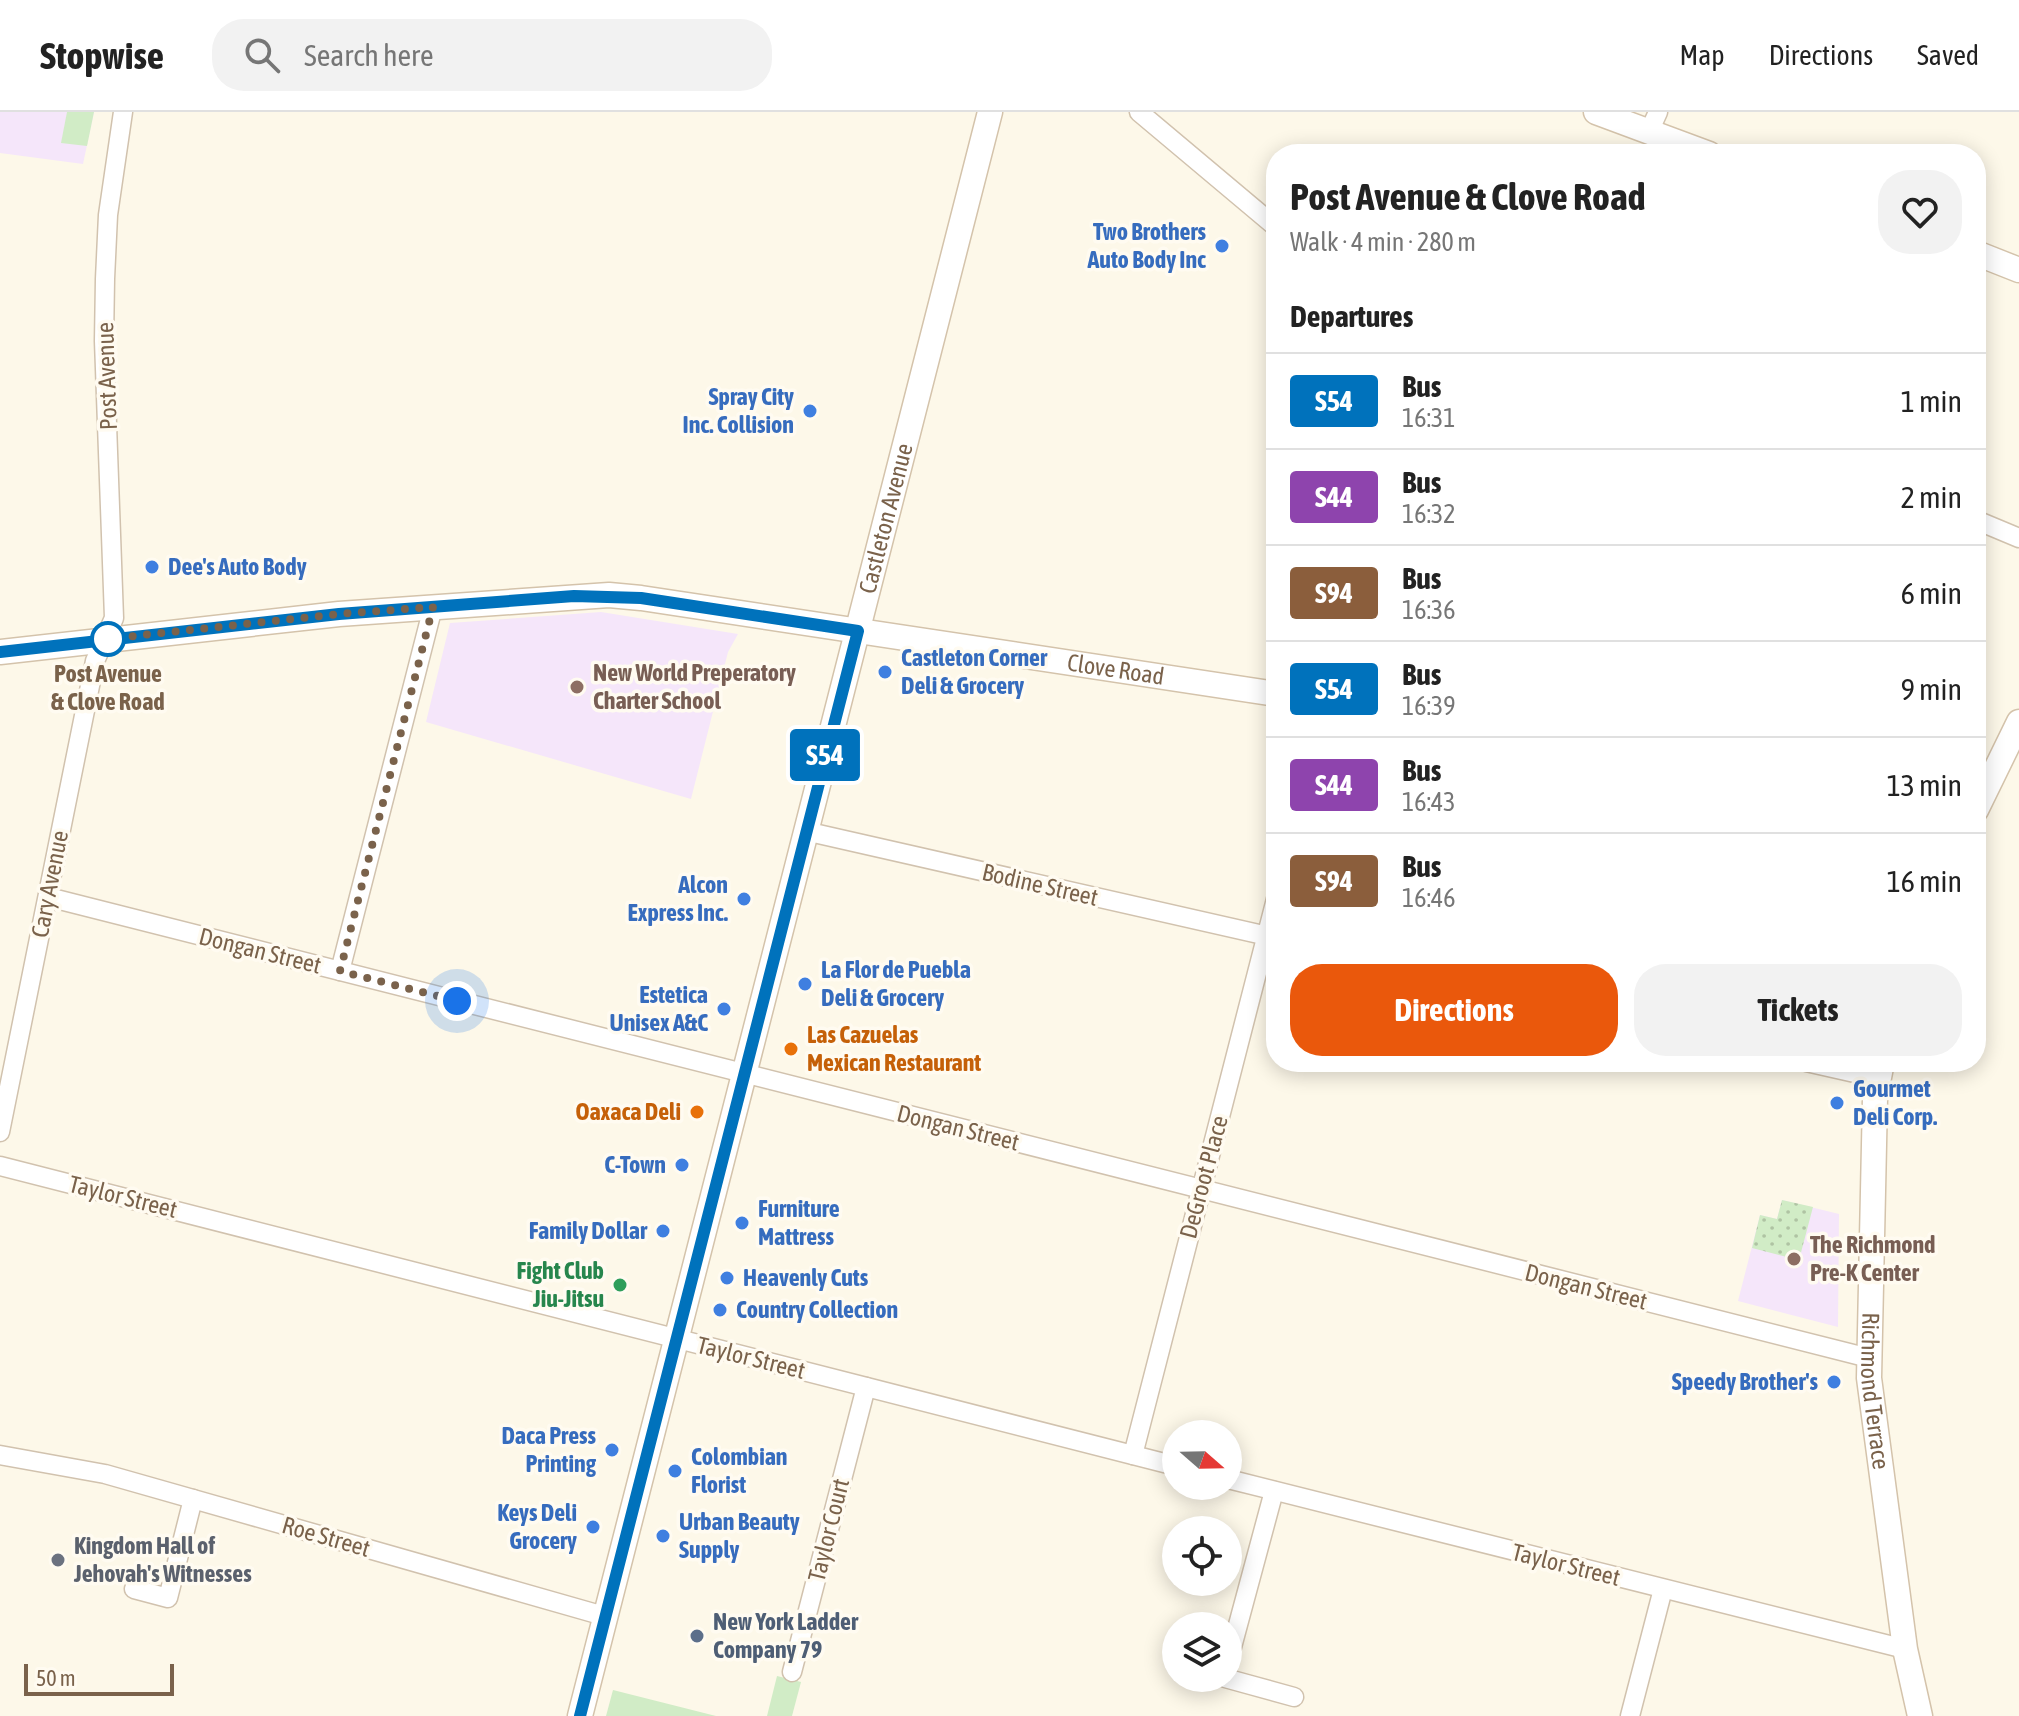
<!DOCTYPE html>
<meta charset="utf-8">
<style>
body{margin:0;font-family:"Asap Condensed",sans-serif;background:#f2f2f2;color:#222;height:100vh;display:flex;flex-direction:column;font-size:30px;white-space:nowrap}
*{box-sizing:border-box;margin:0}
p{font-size:26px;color:#767676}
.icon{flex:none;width:44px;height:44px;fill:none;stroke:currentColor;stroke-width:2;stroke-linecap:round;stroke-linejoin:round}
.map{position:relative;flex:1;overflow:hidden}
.details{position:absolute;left:1266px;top:32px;width:720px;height:928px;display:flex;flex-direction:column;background:#fff;border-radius:32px;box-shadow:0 4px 20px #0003}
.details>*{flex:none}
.badge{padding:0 16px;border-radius:6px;font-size:28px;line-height:52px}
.needle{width:52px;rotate:110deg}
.buttons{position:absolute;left:1162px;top:1308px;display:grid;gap:16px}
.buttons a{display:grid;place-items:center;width:80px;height:80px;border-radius:50%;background:#fff;box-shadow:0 4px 20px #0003;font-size:40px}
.scale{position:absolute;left:24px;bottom:20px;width:150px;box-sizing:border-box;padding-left:8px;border:4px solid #7a624b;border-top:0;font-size:22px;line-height:28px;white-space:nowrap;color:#7a624b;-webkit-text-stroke:6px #fffbf1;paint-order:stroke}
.you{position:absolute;width:40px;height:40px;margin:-20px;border:6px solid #fff;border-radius:50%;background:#1a73e8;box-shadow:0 0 0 12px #1a73e833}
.map>.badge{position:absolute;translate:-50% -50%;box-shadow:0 0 0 4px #fff}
h2{padding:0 24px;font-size:30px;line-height:72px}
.round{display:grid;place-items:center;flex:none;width:84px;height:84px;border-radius:32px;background:#f2f2f2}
.head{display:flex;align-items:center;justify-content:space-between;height:136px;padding:0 24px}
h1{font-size:38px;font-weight:700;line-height:60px}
.action{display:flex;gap:16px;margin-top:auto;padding:16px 24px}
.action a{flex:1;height:92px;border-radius:32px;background:#ea580c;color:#fff;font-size:32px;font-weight:700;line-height:92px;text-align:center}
.action a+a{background:#f2f2f2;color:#222}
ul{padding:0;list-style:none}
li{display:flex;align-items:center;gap:24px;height:96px;padding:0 24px;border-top:2px solid #e0e0e0}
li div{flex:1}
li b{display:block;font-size:30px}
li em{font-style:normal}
li .badge{min-width:88px;font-weight:700;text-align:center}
header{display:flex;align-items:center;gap:48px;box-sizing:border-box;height:112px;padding:0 40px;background:#fff;border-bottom:2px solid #e0e0e0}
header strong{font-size:38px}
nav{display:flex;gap:44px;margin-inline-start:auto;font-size:28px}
.search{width:560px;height:72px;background:#f2f2f2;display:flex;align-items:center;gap:20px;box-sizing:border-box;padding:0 28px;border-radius:32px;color:#767676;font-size:30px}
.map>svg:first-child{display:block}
</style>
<header>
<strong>Stopwise</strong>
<div class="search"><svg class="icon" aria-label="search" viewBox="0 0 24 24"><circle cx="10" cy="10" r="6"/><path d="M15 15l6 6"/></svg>Search here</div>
<nav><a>Map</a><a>Directions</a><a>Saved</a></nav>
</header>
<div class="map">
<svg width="2019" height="1604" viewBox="0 0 2019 1604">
<defs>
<pattern id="park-dots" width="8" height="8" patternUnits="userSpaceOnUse" patternTransform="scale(2)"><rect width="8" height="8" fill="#d1ecc6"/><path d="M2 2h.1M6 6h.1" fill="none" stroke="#afc3a3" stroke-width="1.8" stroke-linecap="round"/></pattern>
</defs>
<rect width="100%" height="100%" fill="#fdf8e9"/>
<!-- education -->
<g fill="#f5e6fa">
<path d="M0,0h94l-11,52 -83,-11z"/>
<path d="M601,500l137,22 -10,18 -37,147 -265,-77 24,-99z"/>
<path d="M1782,1088l57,14 -1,113 -100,-26 22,-86 17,4z"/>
</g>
<!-- green -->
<g fill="#d1ecc6">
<path d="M67,0h27l-7,34 -26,-3z"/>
<path d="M777,1564l24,6 -9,34h-25z"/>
<path d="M613,1578l103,26h-110z"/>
</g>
<!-- park -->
<path fill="url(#park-dots)" d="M1782,1088l31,7 -14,53 -47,-12 8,-33 17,4z"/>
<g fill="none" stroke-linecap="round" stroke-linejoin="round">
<!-- street casing -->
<g stroke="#d1c2ae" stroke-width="21">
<g id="street">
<path d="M1139,0l137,115"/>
<path d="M1649,20l9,-20"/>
<path d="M1976,408l43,18"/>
<path d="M805,719l471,107"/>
<path d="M48,785l1821,461"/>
<path d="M340,859l93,-364"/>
<path d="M1806,950l71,16"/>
<path d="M0,1020l95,-471 19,-43 -10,-277 1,-62 3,-64 15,-103"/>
<path d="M0,1054l1176,300"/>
<path d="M0,1343l105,19 499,142"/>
<path d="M1133,1343l143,-556"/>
<path d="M1228,1367l677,170"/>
<path d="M134,1477l34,9 25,-99"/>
<path d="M1228,1550l46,-171"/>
<path d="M792,1560l74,-285"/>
<path d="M1225,1566l69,19"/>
<path d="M1630,1604l33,-127"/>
</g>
</g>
<!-- secondary casing -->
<g stroke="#d4c3ab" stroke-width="27">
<g id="secondary">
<path d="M1596,0l113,42"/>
<path d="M1976,141l43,17"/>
<path id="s1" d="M0,540l339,-38 270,-19 32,3 635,96"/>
<path d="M1976,698l43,-88"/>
<path id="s2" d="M1882,950l-7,36 -6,280 36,271 15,67"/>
<path id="s3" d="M580,1604l410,-1604"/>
</g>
</g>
<!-- street -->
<use href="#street" stroke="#fff" stroke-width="18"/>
<!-- secondary -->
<use href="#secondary" stroke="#fff" stroke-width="24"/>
</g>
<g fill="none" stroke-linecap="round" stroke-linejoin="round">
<!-- line casing -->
<g stroke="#fff" stroke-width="18">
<path id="line" d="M0,540l339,-38 235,-18 67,2 217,33 -278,1085"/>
</g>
<!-- line -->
<use href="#line" stroke="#0072bc" stroke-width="12"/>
<!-- walk -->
<path stroke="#7a624b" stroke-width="8" stroke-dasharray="0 14.4" d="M108,527h-2l233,-25 94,-7 -93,364 117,30"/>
</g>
<!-- markers -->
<g fill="#3f7fe0" stroke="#fffbf1" stroke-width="3">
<circle cx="1222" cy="134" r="8"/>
<circle cx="810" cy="299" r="8"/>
<circle cx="152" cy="455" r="8"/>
<circle cx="885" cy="560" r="8"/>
<circle cx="744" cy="787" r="8"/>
<circle cx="805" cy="872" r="8"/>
<circle cx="724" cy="897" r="8"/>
<circle cx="1837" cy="991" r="8"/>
<circle cx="682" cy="1053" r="8"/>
<circle cx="742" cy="1111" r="8"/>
<circle cx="663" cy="1119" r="8"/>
<circle cx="727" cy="1166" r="8"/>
<circle cx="720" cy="1198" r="8"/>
<circle cx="1834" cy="1270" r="8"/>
<circle cx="612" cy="1338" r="8"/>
<circle cx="675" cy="1359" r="8"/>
<circle cx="593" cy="1415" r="8"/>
<circle cx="663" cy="1424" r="8"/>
</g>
<circle fill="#fff" stroke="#0072bc" stroke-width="4" cx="108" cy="527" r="16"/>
<g fill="#8d6e63" stroke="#fffbf1" stroke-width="3">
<circle cx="577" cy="575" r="8"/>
<circle cx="1794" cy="1147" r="8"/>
</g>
<g fill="#e8710a" stroke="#fffbf1" stroke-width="3">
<circle cx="791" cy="937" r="8"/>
<circle cx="697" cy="1000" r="8"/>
</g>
<circle fill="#2e9e5b" stroke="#fffbf1" stroke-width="3" cx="620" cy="1173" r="8"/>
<circle fill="#6b7280" stroke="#fffbf1" stroke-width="3" cx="58" cy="1448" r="8"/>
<circle fill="#5c6f8a" stroke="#fffbf1" stroke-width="3" cx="697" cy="1524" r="8"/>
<g text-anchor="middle" stroke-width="7" stroke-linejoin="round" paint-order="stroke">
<!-- shop labels -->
<g font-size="24" font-weight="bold" fill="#366cbe" stroke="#fffbf1" text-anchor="end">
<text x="1206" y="128">Two Brothers<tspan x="1206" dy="28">Auto Body Inc</tspan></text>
<text x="794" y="293">Spray City<tspan x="794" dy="28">Inc. Collision</tspan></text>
<text x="168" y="463" text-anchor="start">Dee's Auto Body</text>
<text x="901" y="554" text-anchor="start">Castleton Corner<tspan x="901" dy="28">Deli &amp; Grocery</tspan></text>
<text x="728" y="781">Alcon<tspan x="728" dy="28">Express Inc.</tspan></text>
<text x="821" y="866" text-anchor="start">La Flor de Puebla<tspan x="821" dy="28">Deli &amp; Grocery</tspan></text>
<text x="708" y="891">Estetica<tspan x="708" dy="28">Unisex A&amp;C</tspan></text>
<text x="1853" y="985" text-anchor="start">Gourmet<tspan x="1853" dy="28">Deli Corp.</tspan></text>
<text x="666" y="1061">C-Town</text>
<text x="758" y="1105" text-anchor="start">Furniture<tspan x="758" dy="28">Mattress</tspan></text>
<text x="647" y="1127">Family Dollar</text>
<text x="743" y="1174" text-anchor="start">Heavenly Cuts</text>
<text x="736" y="1206" text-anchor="start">Country Collection</text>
<text x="1818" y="1278">Speedy Brother's</text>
<text x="596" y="1332">Daca Press<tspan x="596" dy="28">Printing</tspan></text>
<text x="691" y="1353" text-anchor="start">Colombian<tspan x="691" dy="28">Florist</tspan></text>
<text x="577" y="1409">Keys Deli<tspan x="577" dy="28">Grocery</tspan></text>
<text x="679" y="1418" text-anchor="start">Urban Beauty<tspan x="679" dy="28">Supply</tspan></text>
</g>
<!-- street labels -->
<g font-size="24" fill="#7a624b" stroke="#fffbf1">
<text transform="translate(107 264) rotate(-92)" y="8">Post Avenue</text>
<text dy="8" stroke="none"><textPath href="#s3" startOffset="1236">Castleton Avenue</textPath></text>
<text dy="8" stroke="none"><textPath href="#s1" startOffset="1124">Clove Road</textPath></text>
<text transform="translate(50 772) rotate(-79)" y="8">Cary Avenue</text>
<text transform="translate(1040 773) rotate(13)" y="8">Bodine Street</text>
<text transform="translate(260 839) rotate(14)" y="8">Dongan Street</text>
<text transform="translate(958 1016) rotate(14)" y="8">Dongan Street</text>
<text transform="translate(1204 1065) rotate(-75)" y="8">DeGroot Place</text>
<text transform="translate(123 1085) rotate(14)" y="8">Taylor Street</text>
<text transform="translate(1586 1175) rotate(14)" y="8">Dongan Street</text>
<text transform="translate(751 1246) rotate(14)" y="8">Taylor Street</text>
<text dy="8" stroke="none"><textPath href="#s2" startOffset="330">Richmond Terrace</textPath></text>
<text transform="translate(829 1418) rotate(-76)" y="8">Taylor Court</text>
<text transform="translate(326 1425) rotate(16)" y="8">Roe Street</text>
<text transform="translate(1566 1453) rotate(14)" y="8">Taylor Street</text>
</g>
<!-- education labels -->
<g font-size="24" font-weight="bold" fill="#785e54" stroke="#fffbf1" text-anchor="start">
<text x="593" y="569">New World Preperatory<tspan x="593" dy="28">Charter School</tspan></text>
<text x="1810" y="1141">The Richmond<tspan x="1810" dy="28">Pre-K Center</tspan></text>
</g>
<!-- stop labels -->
<g font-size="24" font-weight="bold" fill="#7a624b" stroke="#fffbf1">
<text x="108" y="570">Post Avenue<tspan x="108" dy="28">&amp; Clove Road</tspan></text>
</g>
<!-- food labels -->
<g font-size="24" font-weight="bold" fill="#c56008" stroke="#fffbf1" text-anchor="start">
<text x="807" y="931">Las Cazuelas<tspan x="807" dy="28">Mexican Restaurant</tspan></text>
<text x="681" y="1008" text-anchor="end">Oaxaca Deli</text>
</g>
<!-- leisure labels -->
<g font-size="24" font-weight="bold" fill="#27864d" stroke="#fffbf1" text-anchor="end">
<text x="604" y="1167">Fight Club<tspan x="604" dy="28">Jiu-Jitsu</tspan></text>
</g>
<!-- worship labels -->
<g font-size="24" font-weight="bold" fill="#5b616d" stroke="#fffbf1" text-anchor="start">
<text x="74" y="1442">Kingdom Hall of<tspan x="74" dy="28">Jehovah's Witnesses</tspan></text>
</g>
<!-- service labels -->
<g font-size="24" font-weight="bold" fill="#4e5e75" stroke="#fffbf1" text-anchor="start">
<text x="713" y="1518">New York Ladder<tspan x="713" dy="28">Company 79</tspan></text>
</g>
</g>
</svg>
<div class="buttons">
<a><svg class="needle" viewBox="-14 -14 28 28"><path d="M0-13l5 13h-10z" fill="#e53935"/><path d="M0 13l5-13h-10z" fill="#767676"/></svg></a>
<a><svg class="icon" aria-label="locate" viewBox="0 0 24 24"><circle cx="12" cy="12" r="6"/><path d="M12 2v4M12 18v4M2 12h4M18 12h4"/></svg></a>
<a><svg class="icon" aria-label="layers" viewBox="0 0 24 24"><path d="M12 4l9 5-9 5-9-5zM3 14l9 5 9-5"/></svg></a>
</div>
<div class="scale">50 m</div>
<div class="you" style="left:457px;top:889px"></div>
<b class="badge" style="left:825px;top:643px;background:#0072bc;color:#fff">S54</b>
<section class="details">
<div class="head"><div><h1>Post Avenue &amp; Clove Road</h1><p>Walk · 4 min · 280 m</p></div><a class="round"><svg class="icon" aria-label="heart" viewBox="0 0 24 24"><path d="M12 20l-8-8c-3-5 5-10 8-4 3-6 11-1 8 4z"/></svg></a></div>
<h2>Departures</h2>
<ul>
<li><span class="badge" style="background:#0072bc;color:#fff">S54</span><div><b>Bus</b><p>16:31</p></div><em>1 min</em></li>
<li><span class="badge" style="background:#8e44ad;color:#fff">S44</span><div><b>Bus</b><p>16:32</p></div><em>2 min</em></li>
<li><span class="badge" style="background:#8b5e3c;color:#fff">S94</span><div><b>Bus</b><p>16:36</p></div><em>6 min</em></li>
<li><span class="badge" style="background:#0072bc;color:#fff">S54</span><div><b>Bus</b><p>16:39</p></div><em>9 min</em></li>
<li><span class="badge" style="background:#8e44ad;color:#fff">S44</span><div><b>Bus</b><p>16:43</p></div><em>13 min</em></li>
<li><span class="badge" style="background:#8b5e3c;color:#fff">S94</span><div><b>Bus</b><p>16:46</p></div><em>16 min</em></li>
</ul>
<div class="action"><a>Directions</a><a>Tickets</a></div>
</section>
</div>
